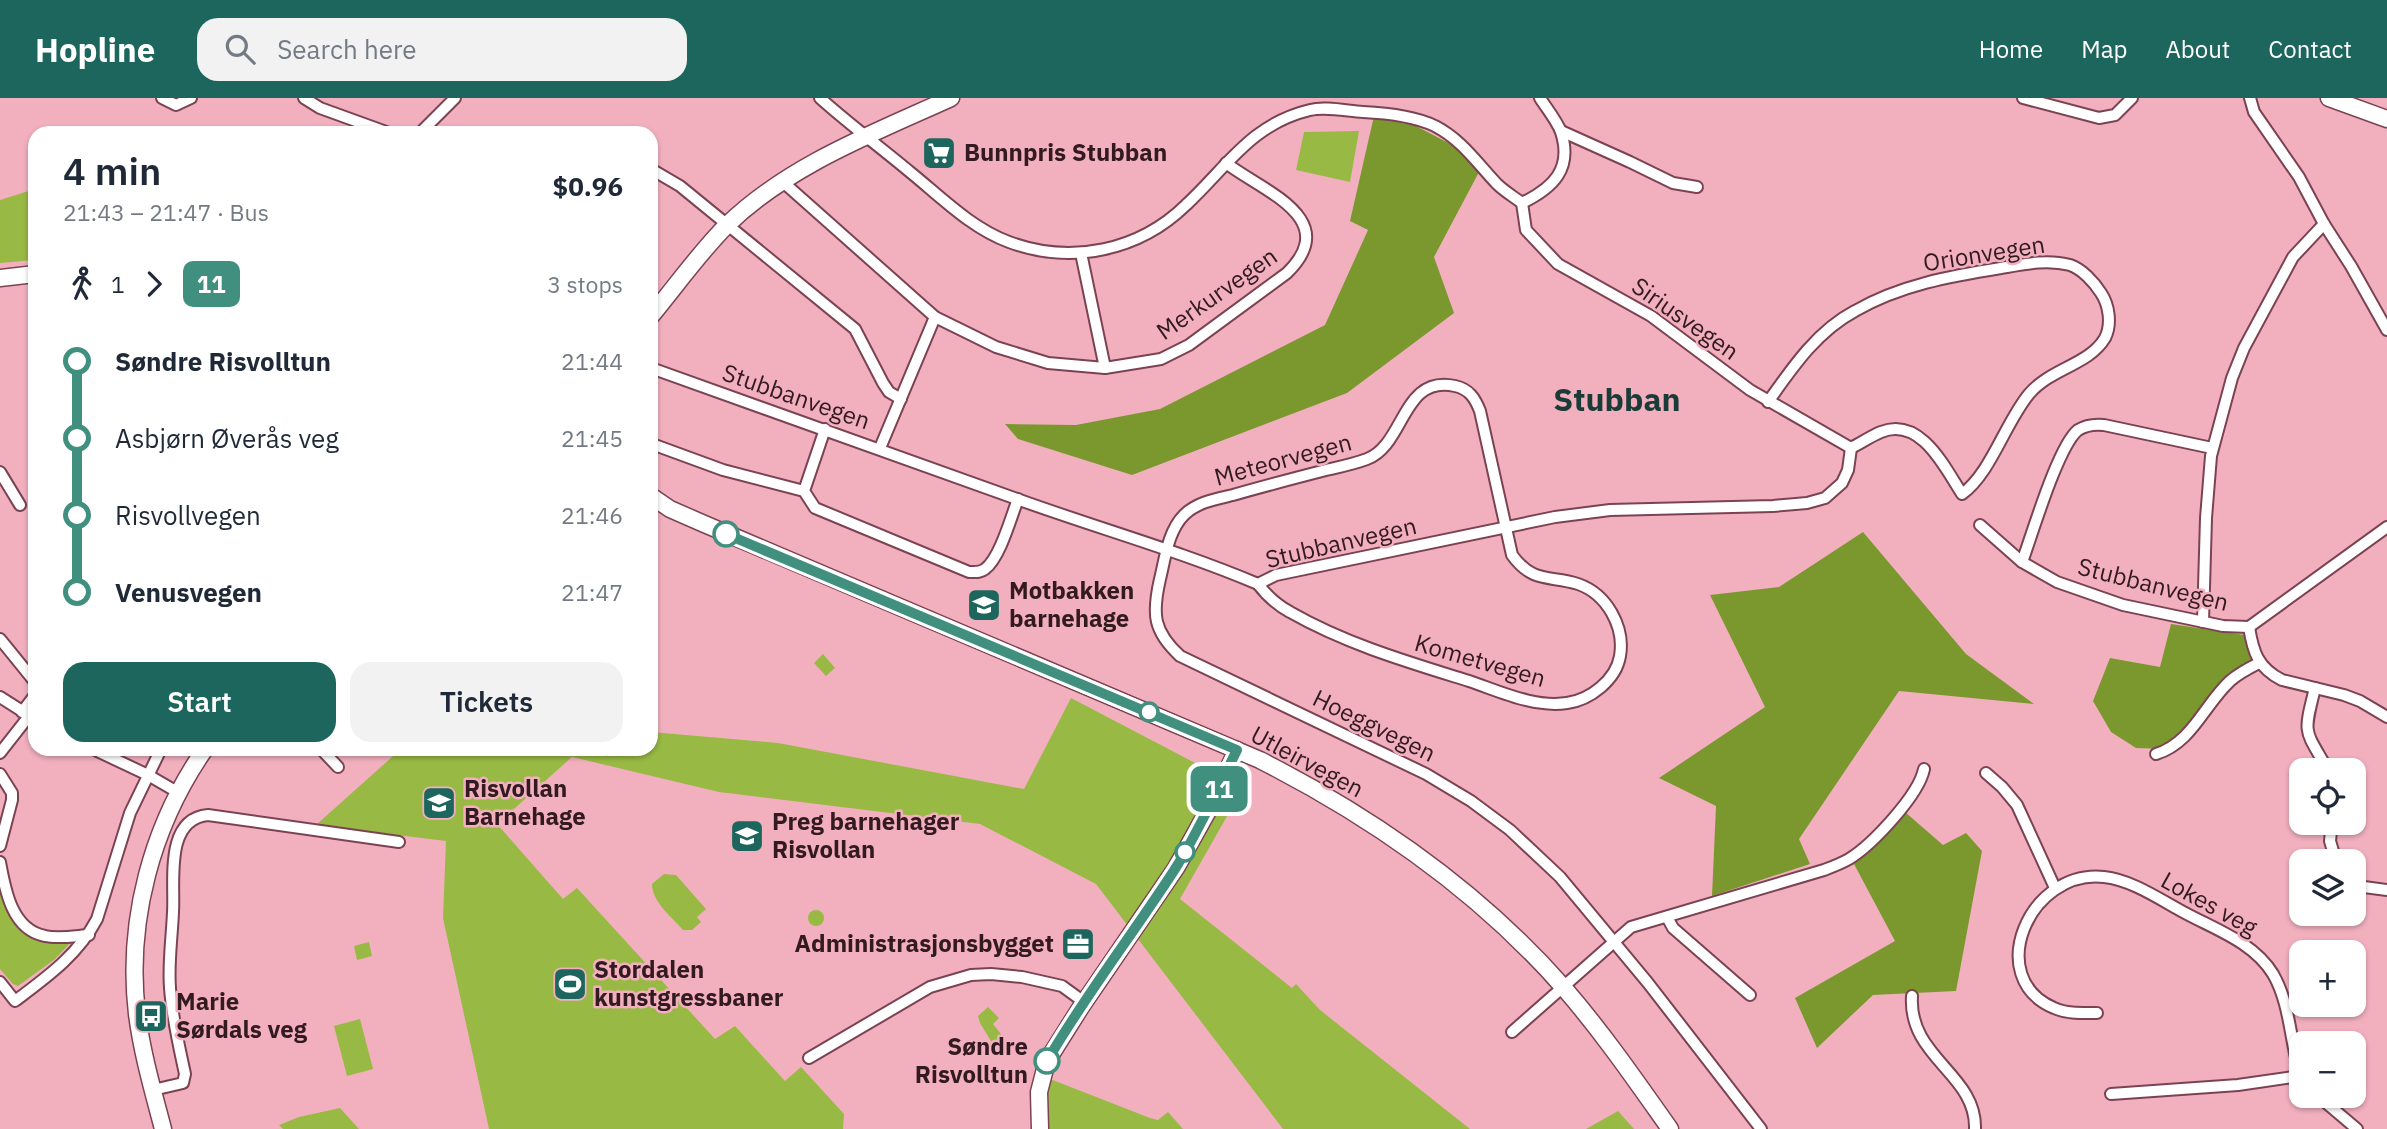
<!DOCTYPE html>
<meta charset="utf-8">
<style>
body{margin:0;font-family:"IBM Plex Sans",sans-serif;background:#f2f2f3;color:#1f2937;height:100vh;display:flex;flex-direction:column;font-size:26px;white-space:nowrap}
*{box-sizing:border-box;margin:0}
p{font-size:23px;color:#747a83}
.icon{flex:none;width:38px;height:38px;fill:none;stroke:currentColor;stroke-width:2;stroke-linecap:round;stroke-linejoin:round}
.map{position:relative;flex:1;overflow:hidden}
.drawer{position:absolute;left:28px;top:28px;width:630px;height:630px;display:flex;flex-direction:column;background:#fff;border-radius:21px;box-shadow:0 2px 5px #0004}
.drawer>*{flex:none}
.badge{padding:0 14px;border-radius:10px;font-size:24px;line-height:46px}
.fabs{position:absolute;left:2289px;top:660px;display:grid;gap:14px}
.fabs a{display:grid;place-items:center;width:77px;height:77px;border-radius:14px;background:#fff;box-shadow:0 2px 5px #0004;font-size:35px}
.map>.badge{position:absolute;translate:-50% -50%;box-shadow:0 0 0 4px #fff}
.legs{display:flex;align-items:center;gap:10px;height:77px;padding:0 35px;font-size:23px}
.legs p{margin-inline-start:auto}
.head{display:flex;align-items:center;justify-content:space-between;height:119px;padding:0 35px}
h1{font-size:38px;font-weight:600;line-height:52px}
.primary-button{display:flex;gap:14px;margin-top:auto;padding:14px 35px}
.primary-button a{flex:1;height:80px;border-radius:21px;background:#1d665d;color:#fff;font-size:28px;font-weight:600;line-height:80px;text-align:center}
.primary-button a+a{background:#f2f2f3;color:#1f2937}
ul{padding:0 35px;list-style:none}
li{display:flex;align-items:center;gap:24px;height:77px;font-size:26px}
li i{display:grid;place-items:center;width:10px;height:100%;margin:0 9px;background:currentColor}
li i::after{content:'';width:18px;height:18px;margin:-9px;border:5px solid;border-radius:50%;background:#fff}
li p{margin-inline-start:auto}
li:first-child i{background:linear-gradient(#0000 50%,currentColor 0)}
li:last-child i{background:linear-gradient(currentColor 50%,#0000 0)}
header{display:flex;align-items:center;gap:42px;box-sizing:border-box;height:98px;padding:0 35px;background:#1d665d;color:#fff}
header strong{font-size:33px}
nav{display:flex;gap:38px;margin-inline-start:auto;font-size:24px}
.search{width:490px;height:63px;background:#f2f2f3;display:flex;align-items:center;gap:18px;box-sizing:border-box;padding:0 24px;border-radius:21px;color:#747a83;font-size:26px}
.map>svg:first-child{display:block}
</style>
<header>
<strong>Hopline</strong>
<div class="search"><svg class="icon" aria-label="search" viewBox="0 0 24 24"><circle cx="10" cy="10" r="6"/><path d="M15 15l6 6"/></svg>Search here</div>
<nav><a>Home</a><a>Map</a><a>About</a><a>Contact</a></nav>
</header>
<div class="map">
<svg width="2387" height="1031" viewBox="0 0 2387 1031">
<rect width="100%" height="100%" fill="#f2b0bf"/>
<!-- green -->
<g fill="#98b944">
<path d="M1359,33l-9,51 -54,-12 8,-38z"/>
<path d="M35,91v71l-35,3v-63z"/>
<path d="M823,556l12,14 -9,8 -12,-13z"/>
<path d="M1071,600l172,90 -63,111 112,89 4,-4 24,26 150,119h-187l-187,-245 -116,-60 -261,-32 -147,-35 -75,67 66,75 14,-11 138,151 20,-13 50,55 16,-14 43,47 -1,15h-354l-46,-211 3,-77 -130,-16 85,-76h250v-17l127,11 246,46z"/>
<path d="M664,776l12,1 30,34 -9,8 4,5 -9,8h-9c-11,-13 -31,-28 -31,-46z"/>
<path d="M0,785l10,32 11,14 53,10 -19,20 -37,27 -5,-2 -13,-15z"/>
<circle cx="816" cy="820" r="8"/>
<path d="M369,844l3,14 -15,4 -3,-14z"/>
<path d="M988,909l11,11 -6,6 11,14 -10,8 -14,-23 -2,-7z"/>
<path d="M360,921l13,50 -26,7 -13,-50z"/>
<path d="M1045,979l105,41 8,2 10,-8 15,17h-147z"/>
<path d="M340,1010l19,21h-76l-4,-4 20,-8z"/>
<path d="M1618,1013l16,18h-48z"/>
</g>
<!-- forest -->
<g fill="#7b982f">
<path d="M1374,18l42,10 42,22 21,24 -45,85 20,56 -107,80 -215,82 -114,-36 -13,-15 71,1 84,-16 165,-84 43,-95 -18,-9z"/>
<path d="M1863,434l103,122 68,50 -135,-13 -100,148 11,25 -98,32 4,-90 -57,-28 106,-71 -55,-112 69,-8z"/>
<path d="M2171,526l74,11 8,29 -67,70 -21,15 -29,-1 -25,-16 -18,-31 17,-43 50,9z"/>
<path d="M1905,714l38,33 23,-12 16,18 -26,140 -83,4 -56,53 -22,-50 100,-57 -41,-77z"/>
</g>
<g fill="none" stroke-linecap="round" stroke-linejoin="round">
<!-- street casing -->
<g stroke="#7b4352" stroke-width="14">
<g id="street">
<path d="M162,0l14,7 15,-7"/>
<path d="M304,0l16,10 69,25"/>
<path d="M820,0c29,26 60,49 90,74 31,25 61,56 99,70 62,23 130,9 177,-37 41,-38 65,-81 124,-95 15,-4 37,1 53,2 23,1 51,4 72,14 27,14 42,37 62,58 7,7 17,13 25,19 31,-15 51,-34 39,-71 -4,-11 -14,-23 -21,-34"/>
<path d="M2023,0l76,20 16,-3 17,-17"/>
<path d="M2250,0l4,14 45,65 25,47 27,42 36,64"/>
<path d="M1561,33l69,31 43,21 24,4"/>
<path d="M420,35l35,-35"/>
<path d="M651,71l29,17 175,143 28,54 6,9 12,7"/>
<path d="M783,84l152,135 61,30 52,16 57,5 56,-9 28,-14 98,-72c56,-55 -25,-82 -61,-110"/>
<path d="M1522,105l4,27 32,34 93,52 99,74 101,58"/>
<path d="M1081,155l24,115"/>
<path d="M651,270c122,43 244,87 366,131 80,29 163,52 241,85l18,-9 279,-58 55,-7 163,-4 34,-3 18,-5 17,-15 6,-13 3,-22"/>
<path d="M1768,304c24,-34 49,-71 87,-91 45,-26 96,-35 146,-43 23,-4 46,-9 69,-3 12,4 24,17 31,28 8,12 11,31 4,45 -16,27 -54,30 -76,56 -24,29 -38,79 -67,100 -17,-26 -41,-78 -81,-62 -10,4 -20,11 -30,16"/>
<path d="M825,331l-21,62 11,17 154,64c6,0 11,1 16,-3 15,-11 26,-52 33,-70"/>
<path d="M652,346l71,26 81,21"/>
<path d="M880,350l55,-131"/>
<path d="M0,374l20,33"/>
<path d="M1980,427l42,37 35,20 66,23 100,21 26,1 138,-100"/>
<path d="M2022,464c10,-27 36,-116 56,-132 8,-5 17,-6 26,-5l108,23"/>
<path d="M1258,486c9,12 19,21 32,28 56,32 118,50 179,69 30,10 65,27 98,22 23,-3 49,-23 53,-47 5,-29 -13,-62 -42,-72 -28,-9 -45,0 -66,-29l-32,-144c-5,-13 -11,-22 -25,-25 -53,-12 -50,59 -88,73 -13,5 -28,8 -41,11 -31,8 -62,16 -93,25 -17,4 -36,7 -49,20 -16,16 -19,44 -24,64 -8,35 -7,52 20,77l246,118 45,27 39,29 50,47 88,106 113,146"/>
<path d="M2203,524l3,-104 5,-62 21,-78 12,-30 49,-91 31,-33"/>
<path d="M2249,529c4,25 9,41 33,53l62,15 16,6 27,16"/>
<path d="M0,541l35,43"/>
<path d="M2315,590c-12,48 -11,40 13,82"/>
<path d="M0,599l33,21"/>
<path d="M22,614l13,-17"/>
<path d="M93,651l55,26 31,18"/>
<path d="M321,651l17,18"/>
<path d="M0,655l29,-37"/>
<path d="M2156,656c36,-11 48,-49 74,-73 9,-8 19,-13 29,-18"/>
<path d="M1986,675l16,14 15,18 38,83"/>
<path d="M0,676l12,19v7l-12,46"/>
<path d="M2332,724l-2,19 6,20"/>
<path d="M0,764c5,28 12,68 45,74 13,3 30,0 44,-1"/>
<path d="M2354,783l10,6 23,3"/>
<path d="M1667,819l6,11 77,67"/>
<path d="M0,884l15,19c32,-24 63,-46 82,-82l33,-106 31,-64"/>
<path d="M1912,898c-4,62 65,78 63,133"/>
<path d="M2097,915c-14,0 -30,1 -43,-5 -71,-30 -25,-139 50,-131 29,3 58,24 83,37 30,16 67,29 86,60 18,31 17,70 28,103"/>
<path d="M1512,934l119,-105 193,-57c8,-3 18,-7 25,-11 23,-14 70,-64 75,-90"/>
<path d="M809,960l121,-71 41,-12 20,-1 31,3 40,9 22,16"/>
<path d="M153,992l30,-7 2,-9c-6,-28 -13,-57 -15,-86 -2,-25 2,-51 3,-76 2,-30 -9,-93 35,-97l191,27"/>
<path d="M2111,996l127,-9 62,-9"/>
<path d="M2318,998l39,33"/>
</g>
</g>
<!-- secondary casing -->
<g stroke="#7b4352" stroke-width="19">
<g id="secondary">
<path d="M2329,0l58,21"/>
<path d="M0,180l35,-4"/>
<path d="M651,218c25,-30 48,-63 76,-91 62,-60 147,-92 224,-127"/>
<path d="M651,398l19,13 32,14 558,237c114,58 219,131 304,228 39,45 72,93 106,141"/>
<path d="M163,1031c-10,-38 -21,-76 -26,-115 -11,-93 15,-189 68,-265"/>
<path d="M1040,1031l-1,-37 8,-31 34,-54 95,-139 33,-59 28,-59"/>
</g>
</g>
<!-- street -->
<use href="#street" stroke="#fff" stroke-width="10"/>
<!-- secondary -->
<use href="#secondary" stroke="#fff" stroke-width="16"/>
</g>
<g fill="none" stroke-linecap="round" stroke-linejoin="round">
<!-- line-1 casing -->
<g stroke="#fff" stroke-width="16">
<path id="line-1" d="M726,436l511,216c-20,40 -38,81 -62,119 -42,65 -89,125 -128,192"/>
</g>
<!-- line-1 -->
<use href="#line-1" stroke="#41907f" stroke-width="10"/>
</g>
<!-- icons -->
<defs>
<g id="supermarket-square" transform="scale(1.75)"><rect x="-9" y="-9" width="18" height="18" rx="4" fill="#1d665d" stroke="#f2b0bf"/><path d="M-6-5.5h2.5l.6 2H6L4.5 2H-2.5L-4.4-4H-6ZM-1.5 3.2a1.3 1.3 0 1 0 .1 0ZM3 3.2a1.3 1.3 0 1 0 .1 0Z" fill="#fff"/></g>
<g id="school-square" transform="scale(1.75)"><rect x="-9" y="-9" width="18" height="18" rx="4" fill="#1d665d" stroke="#f2b0bf"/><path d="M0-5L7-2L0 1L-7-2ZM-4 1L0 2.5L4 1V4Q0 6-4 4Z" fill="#fff"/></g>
<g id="office-square" transform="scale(1.75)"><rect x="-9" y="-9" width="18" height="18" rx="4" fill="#1d665d" stroke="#f2b0bf"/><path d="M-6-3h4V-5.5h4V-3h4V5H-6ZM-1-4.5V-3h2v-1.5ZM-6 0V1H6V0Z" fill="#fff"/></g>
<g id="stadium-square" transform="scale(1.75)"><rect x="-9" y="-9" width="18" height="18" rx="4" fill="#1d665d" stroke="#f2b0bf"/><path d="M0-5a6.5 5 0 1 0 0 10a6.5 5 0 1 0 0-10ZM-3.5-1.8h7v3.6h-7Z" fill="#fff"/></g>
<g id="bus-square" transform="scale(1.75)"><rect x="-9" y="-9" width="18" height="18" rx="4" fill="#1d665d" stroke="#f2b0bf"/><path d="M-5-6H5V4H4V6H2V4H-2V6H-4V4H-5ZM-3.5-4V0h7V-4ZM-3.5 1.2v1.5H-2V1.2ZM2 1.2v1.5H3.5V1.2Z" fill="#fff"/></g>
</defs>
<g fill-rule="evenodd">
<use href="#supermarket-square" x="939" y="55"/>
<use href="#school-square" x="984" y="507"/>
<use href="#school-square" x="439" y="705"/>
<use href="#school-square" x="747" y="738"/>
<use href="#office-square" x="1078" y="846"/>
<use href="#stadium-square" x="570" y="886"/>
<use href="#bus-square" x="151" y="918"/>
</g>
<!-- markers -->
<g fill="#fff" stroke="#41907f" stroke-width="3.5">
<circle cx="726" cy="436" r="12"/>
<circle cx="1149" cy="614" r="9"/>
<circle cx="1185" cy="754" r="9"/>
<circle cx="1047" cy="963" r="12"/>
</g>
<g text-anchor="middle" stroke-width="5" stroke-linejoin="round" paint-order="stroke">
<!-- poi labels -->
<g font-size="24" font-weight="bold" fill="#331a21" stroke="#f2b0bf" text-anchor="start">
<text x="964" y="63">Bunnpris Stubban</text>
<text x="1009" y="501">Motbakken<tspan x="1009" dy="28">barnehage</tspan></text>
<text x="464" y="699">Risvollan<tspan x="464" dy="28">Barnehage</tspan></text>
<text x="772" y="732">Preg barnehager<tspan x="772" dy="28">Risvollan</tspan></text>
<text x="1054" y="854" text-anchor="end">Administrasjonsbygget</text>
<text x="594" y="880">Stordalen<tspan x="594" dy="28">kunstgressbaner</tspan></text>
<text x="176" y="912">Marie<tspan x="176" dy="28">Sørdals veg</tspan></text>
</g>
<!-- street labels -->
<g font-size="24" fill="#331a21" stroke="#f2b0bf">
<text transform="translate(1984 156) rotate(-9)" y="8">Orionvegen</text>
<text transform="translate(1217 196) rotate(-35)" y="8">Merkurvegen</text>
<text transform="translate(1685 221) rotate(35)" y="8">Siriusvegen</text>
<text transform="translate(796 299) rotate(19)" y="8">Stubbanvegen</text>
<text transform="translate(1283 362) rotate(-15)" y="8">Meteorvegen</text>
<text transform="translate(1341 445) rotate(-13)" y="8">Stubbanvegen</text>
<text transform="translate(2153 487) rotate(14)" y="8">Stubbanvegen</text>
<text transform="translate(1480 563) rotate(16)" y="8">Kometvegen</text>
<text transform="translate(1374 628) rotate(26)" y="8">Hoeggvegen</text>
<text transform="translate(1307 664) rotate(28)" y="8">Utleirvegen</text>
<text transform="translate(2209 806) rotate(29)" y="8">Lokes veg</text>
</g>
<!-- stop labels -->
<g font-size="24" font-weight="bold" fill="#331a21" stroke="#f2b0bf" text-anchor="end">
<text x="1028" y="957">Søndre<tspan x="1028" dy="28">Risvolltun</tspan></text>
</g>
<!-- district labels -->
<g font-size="32" font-weight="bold" fill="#1a3b37" stroke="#f2b0bf">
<text x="1617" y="313">Stubban</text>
</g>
</g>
</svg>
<div class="fabs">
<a><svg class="icon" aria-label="locate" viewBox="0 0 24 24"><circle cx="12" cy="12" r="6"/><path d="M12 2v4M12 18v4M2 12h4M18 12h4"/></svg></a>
<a><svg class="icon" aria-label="layers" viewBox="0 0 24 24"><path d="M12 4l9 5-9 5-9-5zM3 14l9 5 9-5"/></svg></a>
<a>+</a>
<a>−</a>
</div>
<b class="badge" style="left:1219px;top:691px;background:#41907f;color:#fff">11</b>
<section class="drawer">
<div class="head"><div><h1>4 min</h1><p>21:43 – 21:47 · Bus</p></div><b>$0.96</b></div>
<div class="legs"><svg class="icon" aria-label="walk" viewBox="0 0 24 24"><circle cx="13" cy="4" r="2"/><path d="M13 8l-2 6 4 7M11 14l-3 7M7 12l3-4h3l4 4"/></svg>1<svg class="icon" aria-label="forward" viewBox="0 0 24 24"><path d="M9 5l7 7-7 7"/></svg><b class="badge" style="background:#41907f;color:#fff">11</b><p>3 stops</p></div>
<ul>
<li><i style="color:#41907f"></i><b>Søndre Risvolltun</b><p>21:44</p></li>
<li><i style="color:#41907f"></i><span>Asbjørn Øverås veg</span><p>21:45</p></li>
<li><i style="color:#41907f"></i><span>Risvollvegen</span><p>21:46</p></li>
<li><i style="color:#41907f"></i><b>Venusvegen</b><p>21:47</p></li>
</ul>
<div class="primary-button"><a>Start</a><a>Tickets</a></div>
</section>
</div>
